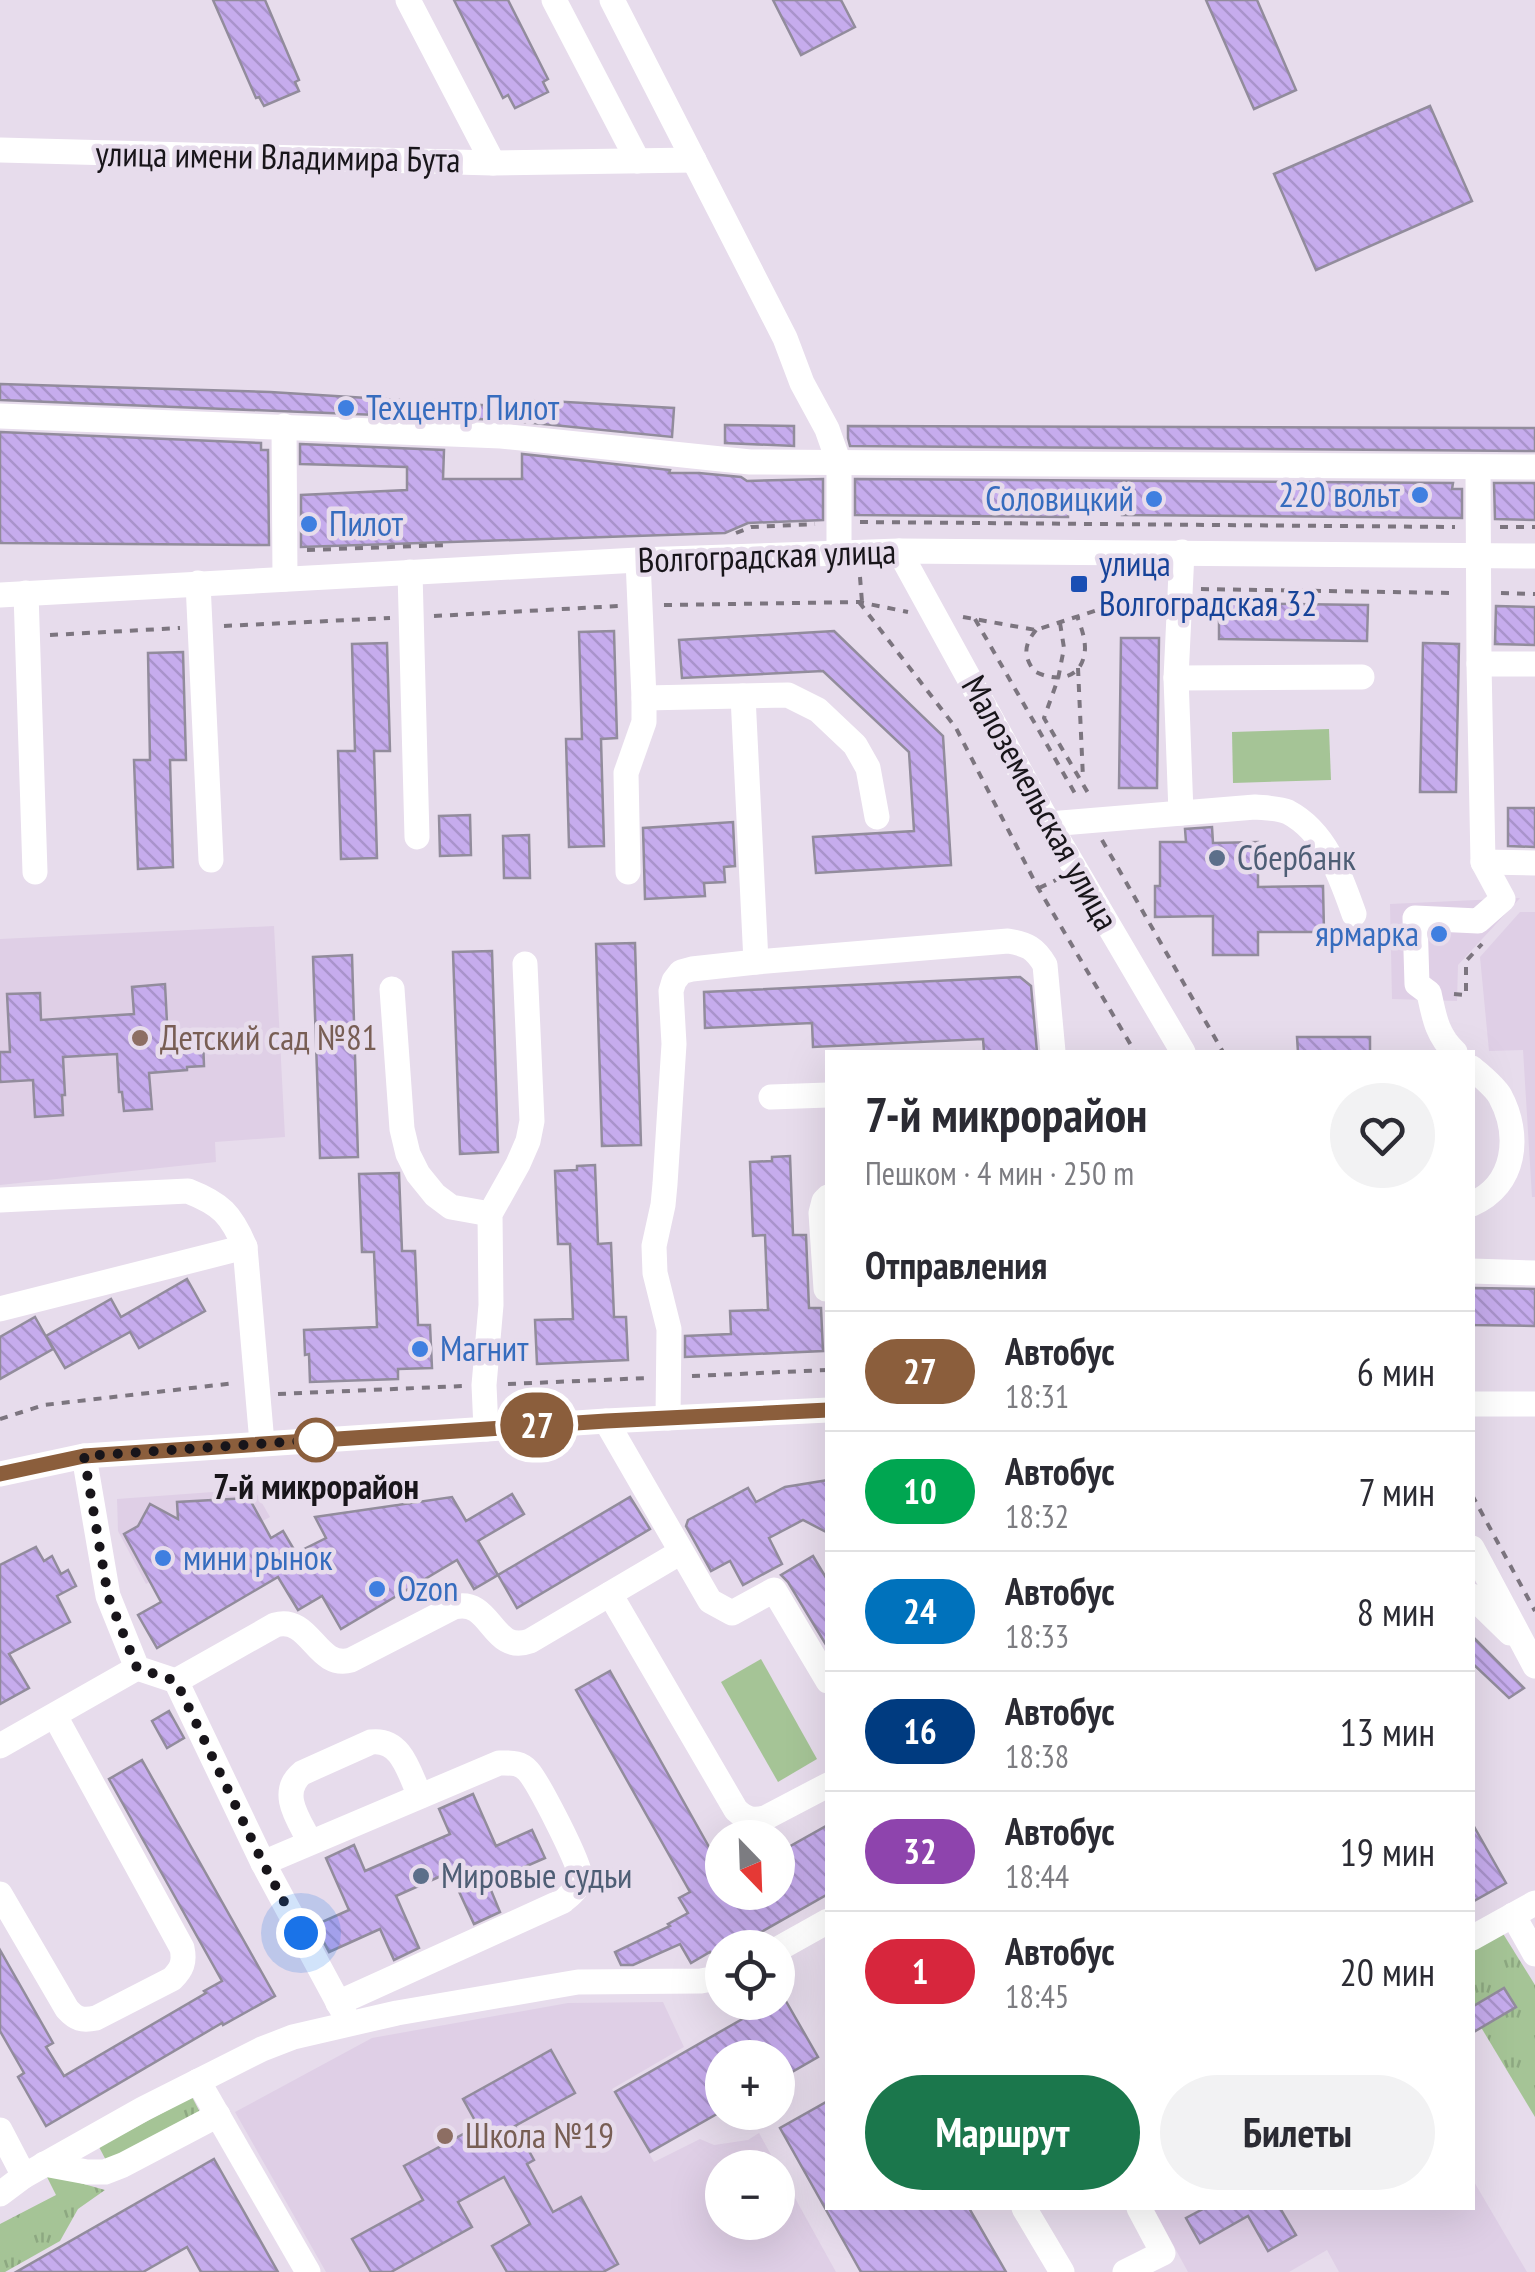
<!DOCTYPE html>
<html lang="ru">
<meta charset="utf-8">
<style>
body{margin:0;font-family:"PT Sans Narrow",sans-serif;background:#f2f2f3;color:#2b2b33;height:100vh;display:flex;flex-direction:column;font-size:38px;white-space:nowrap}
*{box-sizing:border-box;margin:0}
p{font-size:32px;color:#7c7c81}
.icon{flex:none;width:55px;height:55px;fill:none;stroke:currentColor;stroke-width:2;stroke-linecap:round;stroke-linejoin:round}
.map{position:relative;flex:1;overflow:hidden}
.sheet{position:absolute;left:825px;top:1050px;width:650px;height:1160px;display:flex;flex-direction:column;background:#fff;border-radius:0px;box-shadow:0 10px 40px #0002}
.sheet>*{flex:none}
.badge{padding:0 20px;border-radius:32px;font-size:35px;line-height:65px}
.needle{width:65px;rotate:157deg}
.controls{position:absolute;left:705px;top:1820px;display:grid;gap:20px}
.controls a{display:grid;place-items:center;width:90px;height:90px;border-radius:50%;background:#fff;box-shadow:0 10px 40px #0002;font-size:50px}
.you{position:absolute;width:50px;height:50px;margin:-25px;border:8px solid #fff;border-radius:50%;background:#1a73e8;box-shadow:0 0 0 15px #1a73e833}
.map>.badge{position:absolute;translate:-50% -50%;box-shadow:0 0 0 5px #fff}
h2{padding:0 40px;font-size:38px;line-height:90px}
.round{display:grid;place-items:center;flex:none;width:105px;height:105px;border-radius:52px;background:#f2f2f3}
.summary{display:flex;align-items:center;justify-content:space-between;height:170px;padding:0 40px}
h1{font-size:48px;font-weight:600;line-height:75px}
.button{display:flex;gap:20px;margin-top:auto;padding:20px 40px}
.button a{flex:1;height:115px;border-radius:60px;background:#1b774c;color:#fff;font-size:40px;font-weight:600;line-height:115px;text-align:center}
.button a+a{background:#f2f2f3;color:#2b2b33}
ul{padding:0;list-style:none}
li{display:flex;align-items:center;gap:30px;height:120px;padding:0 40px;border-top:2px solid #e1e1e2}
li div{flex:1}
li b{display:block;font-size:38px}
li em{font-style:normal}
li .badge{min-width:110px;font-weight:700;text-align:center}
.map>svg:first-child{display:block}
</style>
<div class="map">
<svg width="1535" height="2272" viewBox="0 0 1535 2272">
<defs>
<pattern id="grass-tufts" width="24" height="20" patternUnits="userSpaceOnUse" patternTransform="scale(2.5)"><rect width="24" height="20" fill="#a5c496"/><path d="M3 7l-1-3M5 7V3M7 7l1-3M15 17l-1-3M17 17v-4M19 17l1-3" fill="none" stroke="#8da881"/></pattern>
<pattern id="building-back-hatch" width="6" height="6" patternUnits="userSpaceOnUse" patternTransform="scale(2.5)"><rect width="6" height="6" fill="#c6aced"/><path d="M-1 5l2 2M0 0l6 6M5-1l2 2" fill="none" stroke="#a993cb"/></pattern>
</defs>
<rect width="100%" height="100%" fill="#e7dcec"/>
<!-- built -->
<g fill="#dfcfe6" fill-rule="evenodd">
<path d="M1520,898l-62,67 -1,36 -65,-2 -2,-95z"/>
<path d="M1520,912h15v285h-3l-9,-147 -34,1 -9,-94z"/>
<path d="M274,926l11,211 -70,5 1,20 -216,23v-246z"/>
<path d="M254,1489l16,28 -124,67 -28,-53 -1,-32z"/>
<path d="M663,2002l21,45 -72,42 42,73 46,-23 14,6 34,-5 11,-7 77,139h-510l-91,-160 137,-74 196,-35zM722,2168h56v54h-56z"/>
<path d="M1473,2180l54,92h-188l-12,-22 -38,22h-101l-35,-64h319z"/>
</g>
<!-- grass -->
<g fill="url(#grass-tufts)">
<path d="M1502,1932l33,53v132l-62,-103v-64z"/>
<path d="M192,2097l10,19 -93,50 -10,-19z"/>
<path d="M45,2173l60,17 -27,19 -18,32 -55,31h-5v-48l56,-29z"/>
</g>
<!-- garden -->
<g fill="#a5c496">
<path d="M1329,729l2,51 -98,3 -1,-51z"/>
<path d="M761,1659l56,100 -39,23 -57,-100z"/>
</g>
<!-- building -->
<g fill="url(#building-back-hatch)" stroke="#928c9c" stroke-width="2.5">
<path d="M213,0h52l34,80 -4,2 4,9 -35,15 -5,-9 -3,1z"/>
<path d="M454,0h54l40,79 -5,3 5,10 -33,16 -7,-13 -5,3z"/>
<path d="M773,0h68l14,27 -54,28z"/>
<path d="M1206,0h51l39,90 -42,19z"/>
<path d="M1430,106l42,95 -156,69 -42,-96z"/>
<path d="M0,384l270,8 261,16v-8l143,8 -2,29 -170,-17 -502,-20z"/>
<path d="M725,425l69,1v20l-69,-3z"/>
<path d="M848,426l687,2v23l-685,-5 -2,-8z"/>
<path d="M0,432l261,11v7h7l1,95 -269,-2z"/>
<path d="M300,444l144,6 -1,29h79v-25l148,16 -1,3h30l42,4 6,4 76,-2v41l-75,3 -23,10 -424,14v-52l106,-5v-23l-107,-3z"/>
<path d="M855,479l598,4 -1,6h10v29l-340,-3v-18h-54v20l-213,-2z"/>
<path d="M1494,483h41v37l-40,-1z"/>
<path d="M1219,603l149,2 -1,36 -148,-2z"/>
<path d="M1496,606l39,1v38l-40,-1z"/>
<path d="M614,631l3,107 -16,1 3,107 -35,1 -3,-108h16l-3,-107z"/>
<path d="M834,631l109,105 8,129 -135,8 -3,-36 101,-6 -5,-79 -86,-81 -141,7 -3,-38z"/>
<path d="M1121,638h38l-2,150h-38z"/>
<path d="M387,643l3,108h-16l3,107 -36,1 -3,-108h17l-3,-107z"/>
<path d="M1423,643l36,1 -3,148h-36z"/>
<path d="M183,652l3,108h-16l3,107 -35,2 -4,-109h16l-2,-107z"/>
<path d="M1508,808h27v39l-27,-1z"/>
<path d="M470,815l1,40 -31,1 -1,-40z"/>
<path d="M733,822l2,44 -11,1 1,15 -21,1 1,13 -60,3 -2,-71z"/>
<path d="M1212,827l1,16 45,-1v45l65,-1 1,46h-66v23h-45v-39l-58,1v-31h5v-44h26l-1,-13z"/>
<path d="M529,835l1,43h-26l-1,-42z"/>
<path d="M635,943l6,202 -39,1 -6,-202z"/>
<path d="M492,951l6,201 -38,2 -7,-202z"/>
<path d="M352,955l6,202 -38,1 -7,-201z"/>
<path d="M1020,977l11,9 6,66h-53l-1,-13 -170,8 -1,-24 -107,5 -1,-36z"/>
<path d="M165,984l3,58 35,-3 1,27 -17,1v3l-38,3 3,36 -28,2 -2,-19h-3l-2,-38 -54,3 2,38h-3l1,20 -28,2 -2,-37 -33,2v-30h10l-3,-58 33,-1 1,27 93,-6 -2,-27z"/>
<path d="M1297,1037h73v15h-72z"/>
<path d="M790,1156l3,79h13l3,73h12l2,43 -138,6v-21l46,-2 -1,-23 38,-1 -3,-75 -12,1 -3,-74 22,-1v-4z"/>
<path d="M595,1165l3,79 13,-1 3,74h12l2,43 -91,4 -2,-44 38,-1 -3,-75h-12l-3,-73 22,-1v-4z"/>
<path d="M399,1173l3,78h13l3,74h12l2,43 -34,1v10l-88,3 -1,-28 -4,1 -1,-25 73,-3 -3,-75h-12l-3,-78z"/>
<path d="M187,1279l18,32 -66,37 -9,-16 -65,36 -19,-32 65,-37 10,18z"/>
<path d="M1472,1288l63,1v37l-63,-1z"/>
<path d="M35,1317l18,32 -53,30v-42z"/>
<path d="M828,1480v53l-25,-13 -34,18 13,26 -39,21 -13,-24 -19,10 -25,-45 2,-6 60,-32 8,14 29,-15z"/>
<path d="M512,1494l12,20 -46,27 20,34 -24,14 -17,-29 -116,69 -19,-33 -24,14 -20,-33 -121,71 -19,-33 23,-13 -37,-68 14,-8 12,-22 28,15 -1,-17 72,-4 22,40 12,-7 13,22 30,-15 -11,-21 137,-20 14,24z"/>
<path d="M630,1497l20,32 -133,79 -19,-33z"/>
<path d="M36,1547l8,14 8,-5 9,18 7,-4 8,16 -19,10 13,26 -61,32 20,34 -29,16v-139z"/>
<path d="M813,1556l15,25v67l-40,-66 -7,-7z"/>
<path d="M1472,1636l52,52 -15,10 -37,-35z"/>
<path d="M610,1671l112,199v22h56v-39l50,-28v69l-95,54h-11v5l-8,5 -4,-6 -19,11 -11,-19 -47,21h-12l-6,-13 55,-26 -2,-2 20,-11 -9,-15 11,-6 -114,-202z"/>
<path d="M169,1711l15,27 -17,10 -15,-27z"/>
<path d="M142,1760l133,236 -52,29 -1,-2 -176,103 -28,-49 6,-4 -24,-42v-81l53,93 -7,4 18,29 142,-83 -2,-2 18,-10 -113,-202z"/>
<path d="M473,1794l23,52 36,-16 13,28 -57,25 12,29 -26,12 -24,-52 -54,24 23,52 -25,12 -14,-31 -51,23 -14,-27 34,-15 -23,-52 28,-13 11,26 85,-37 -11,-25z"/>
<path d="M1472,1823l34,60 -34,19z"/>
<path d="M1504,1988l12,19 -44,26v-26z"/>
<path d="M783,1996l35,61 -40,23v-22h-56v53l-72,41 -35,-60 157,-90h6v-2z"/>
<path d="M551,2050l24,43 -60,33 19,34 -7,4 26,48 28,-15 37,67 -15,8h-96l-15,-26 38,-22 -26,-47 -46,25 14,25 -81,45h-20l-19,-33 71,-39 -19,-34 74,-40 -15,-27z"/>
<path d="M828,2101v107h141l37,64h-145l-81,-144z"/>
<path d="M214,2159l64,113h-77l-14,-25 -44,25h-127z"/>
<path d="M1205,2208h75l16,27 -28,16 -20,-35 -48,27 -14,-25z"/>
</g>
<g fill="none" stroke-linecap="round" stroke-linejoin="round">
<!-- path -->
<g stroke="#7c757f" stroke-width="4" stroke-dasharray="8 8" stroke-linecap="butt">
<path d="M860,522l595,5"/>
<path d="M1500,527h35"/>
<path d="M736,533l15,-6 64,-3"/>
<path d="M307,550l140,-5"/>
<path d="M860,577l2,25"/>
<path d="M1201,589l255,4"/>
<path d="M1501,593l34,1"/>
<path d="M859,602l97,126 81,158 98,166"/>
<path d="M664,605l195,-3 49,10"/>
<path d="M434,616l185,-10"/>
<path d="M963,617l73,13 89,-29 32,-4"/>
<path d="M975,619l102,178"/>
<path d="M1060,623l4,25 -6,31 -14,39 47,80"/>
<path d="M224,626l166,-8"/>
<path d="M1036,630c-12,15 -13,25 -2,41 22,12 49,9 51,-22 0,-12 -4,-22 -8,-33"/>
<path d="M50,635l130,-7"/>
<path d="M1078,668l5,110"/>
<path d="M1102,840l121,212"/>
<path d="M1039,888l17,-8"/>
<path d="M1454,994l12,1v-34l16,-17"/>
<path d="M692,1376l136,-6"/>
<path d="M508,1384l140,-6"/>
<path d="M278,1394l185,-8"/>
<path d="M0,1419l44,-14 191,-22"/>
<path d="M1472,1495l63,116"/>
</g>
<!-- minor -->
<g stroke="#fff" stroke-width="25">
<path d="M554,0l84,161"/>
<path d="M612,0l173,338 17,45 25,46 12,34v90"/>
<path d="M0,150l493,13 -85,-163"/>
<path d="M493,163l201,-3"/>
<path d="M0,416l501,20 249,26 785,5"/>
<path d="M284,426l1,153"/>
<path d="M899,551l150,273 134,228"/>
<path d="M410,572l7,265"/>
<path d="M198,583l13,277"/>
<path d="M26,593l9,279"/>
<path d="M0,595l638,-35 261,-9 636,5"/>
<path d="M1479,664h56"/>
<path d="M1176,678l186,-1"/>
<path d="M743,696l13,266"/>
<path d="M644,698l144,-3 30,15 37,35 13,23 9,49"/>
<path d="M1181,813l-5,-135 6,-126"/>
<path d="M1049,824l206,-17c11,1 24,1 33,5 38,20 53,65 66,102"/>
<path d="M1483,862l52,1"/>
<path d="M628,872l-2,-99 18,-51v-24l-6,-138"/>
<path d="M392,989l10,140 6,25 10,20 17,21 16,12 39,7"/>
<path d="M1455,1052c-18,-16 -21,-36 -26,-59l-12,-9 -2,-66 63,3 25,-22 -20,-37 -4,-198 -1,-197"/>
<path d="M1472,1068c9,8 22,18 28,28 21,39 16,89 -28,108"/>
<path d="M771,1097l57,-2"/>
<path d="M0,1200l188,-9c33,13 43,23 57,56l17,196"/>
<path d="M1472,1271l63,2"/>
<path d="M826,1289l-5,-76 3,-12 4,-4"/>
<path d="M0,1309l245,-62"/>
<path d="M1472,1404h63"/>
<path d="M668,1418l1,-89 -14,-56 -1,-27 9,-41 2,-21 9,-140 -3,-53 3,-10 7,-9 11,-3 64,-7 252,-21c19,3 27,7 37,24l8,87"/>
<path d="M606,1421l104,180 22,12 42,-23 54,91"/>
<path d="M486,1429l-2,-44 7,-80 -1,-91 28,-50 10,-23 4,-20 -7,-157"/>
<path d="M84,1456l24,140 29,72 39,13 87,182 82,152"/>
<path d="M0,1474l84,-18 522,-35 222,-11"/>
<path d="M1472,1548l63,118"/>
<path d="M610,1594l126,216c10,9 16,11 29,8l63,-33"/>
<path d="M1472,1596l38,37"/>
<path d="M176,1681l99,-56c36,-10 41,45 76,35l103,-53c38,-10 37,48 76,34l151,-89"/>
<path d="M0,1746l137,-78"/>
<path d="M310,1842c-11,-22 -32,-49 -8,-69l69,-31c31,-4 38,31 49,54"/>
<path d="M263,1863l236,-100c12,0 21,-1 29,8 10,11 52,92 52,105 0,12 -9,18 -17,25l-225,102"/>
<path d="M0,1894l67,115c9,10 15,12 29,9l76,-39c10,-10 13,-17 10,-31l-127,-232"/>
<path d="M1513,1915l22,39"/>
<path d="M1472,1938l63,-35"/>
<path d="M778,1949l50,-28"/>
<path d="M198,2081l110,191"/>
<path d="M0,2130l24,46 -24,18"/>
<path d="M44,2164l43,8h18l18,-7 95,-50"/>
<path d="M24,2176l119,-67 119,-60 31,-12 104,-24 181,-31 123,-1 21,-4"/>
<path d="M1024,2208l38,64"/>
<path d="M1125,2272l38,-19 -24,-45"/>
</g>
</g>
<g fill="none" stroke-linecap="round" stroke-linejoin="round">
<!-- line casing -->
<g stroke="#fff" stroke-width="22">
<path id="line" d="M0,1474l84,-18 522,-35 222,-11"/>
</g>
<!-- line -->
<use href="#line" stroke="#8b5e3c" stroke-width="15"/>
<!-- walk -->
<path stroke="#18151a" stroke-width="10" stroke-dasharray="0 18" d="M301,1933l-38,-70 -87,-182 -39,-13 -29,-72 -24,-140 232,-16"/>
</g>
<!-- markers -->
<g fill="#3f7fe0" stroke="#e7dcec" stroke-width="4">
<circle cx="346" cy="408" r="10"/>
<circle cx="1420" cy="495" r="10"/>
<circle cx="1154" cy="499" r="10"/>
<circle cx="309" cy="524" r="10"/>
<circle cx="1439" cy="934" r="10"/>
<circle cx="420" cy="1349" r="10"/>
<circle cx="163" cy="1558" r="10"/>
<circle cx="377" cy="1589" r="10"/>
</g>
<rect fill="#1a4fb4" stroke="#e7dcec" stroke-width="4" x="1069" y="574" width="20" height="20" rx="5"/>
<g fill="#5c6f8a" stroke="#e7dcec" stroke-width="4">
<circle cx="1217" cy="858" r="10"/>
<circle cx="421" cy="1876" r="10"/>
</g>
<g fill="#8d6e63" stroke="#e7dcec" stroke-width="4">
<circle cx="140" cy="1038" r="10"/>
<circle cx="445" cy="2136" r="10"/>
</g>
<circle fill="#fff" stroke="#8b5e3c" stroke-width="5" cx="316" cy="1440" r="20"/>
<g text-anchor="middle" stroke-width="9" stroke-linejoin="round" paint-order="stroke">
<!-- street labels -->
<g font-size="35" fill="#18151a" stroke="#e7dcec">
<text transform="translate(278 157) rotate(1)" y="12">улица имени Владимира Бута</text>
<text transform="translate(767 556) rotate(-2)" y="12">Волгоградская улица</text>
<text transform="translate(1040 803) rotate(61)" y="12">Малоземельская улица</text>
</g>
<!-- shop labels -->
<g font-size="35" fill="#366cbe" stroke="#e7dcec" text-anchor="start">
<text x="366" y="420">Техцентр Пилот</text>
<text x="1400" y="507" text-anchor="end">220 вольт</text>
<text x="1134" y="511" text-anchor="end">Соловицкий</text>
<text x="329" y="536">Пилот</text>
<text x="1419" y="946" text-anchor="end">ярмарка</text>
<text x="440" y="1361">Магнит</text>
<text x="183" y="1570">мини рынок</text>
<text x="397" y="1601">Ozon</text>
</g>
<!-- transit labels -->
<g font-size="35" fill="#164399" stroke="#e7dcec" text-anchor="start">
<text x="1099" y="576">улица<tspan x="1099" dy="40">Волгоградская 32</tspan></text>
</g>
<!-- service labels -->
<g font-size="35" fill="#4e5e75" stroke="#e7dcec" text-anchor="start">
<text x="1237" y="870">Сбербанк</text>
<text x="441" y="1888">Мировые судьи</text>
</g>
<!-- education labels -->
<g font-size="35" fill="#785e54" stroke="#e7dcec" text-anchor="start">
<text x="160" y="1050">Детский сад №81</text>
<text x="465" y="2148">Школа №19</text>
</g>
<!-- stop labels -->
<g font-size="35" font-weight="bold" fill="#18151a" stroke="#e7dcec">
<text x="316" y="1499">7-й микрорайон</text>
</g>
</g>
</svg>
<div class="controls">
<a><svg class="needle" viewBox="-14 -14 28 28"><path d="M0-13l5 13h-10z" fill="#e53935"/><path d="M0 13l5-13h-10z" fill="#7c7c81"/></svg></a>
<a><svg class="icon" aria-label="locate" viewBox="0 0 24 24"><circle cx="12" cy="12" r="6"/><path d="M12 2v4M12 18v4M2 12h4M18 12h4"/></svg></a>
<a>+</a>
<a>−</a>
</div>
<div class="you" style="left:301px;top:1933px"></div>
<b class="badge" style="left:537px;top:1425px;background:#8b5e3c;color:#fff">27</b>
<section class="sheet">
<div class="summary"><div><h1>7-й микрорайон</h1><p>Пешком · 4 мин · 250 m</p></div><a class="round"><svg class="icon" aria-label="heart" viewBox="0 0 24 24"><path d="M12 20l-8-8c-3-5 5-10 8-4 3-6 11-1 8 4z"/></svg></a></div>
<h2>Отправления</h2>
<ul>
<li><span class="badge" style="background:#8b5e3c;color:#fff">27</span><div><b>Автобус</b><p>18:31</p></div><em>6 мин</em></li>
<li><span class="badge" style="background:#00a651;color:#fff">10</span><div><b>Автобус</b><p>18:32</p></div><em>7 мин</em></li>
<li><span class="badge" style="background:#0072bc;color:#fff">24</span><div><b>Автобус</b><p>18:33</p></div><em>8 мин</em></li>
<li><span class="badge" style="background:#003b80;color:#fff">16</span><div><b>Автобус</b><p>18:38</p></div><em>13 мин</em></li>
<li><span class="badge" style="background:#8e44ad;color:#fff">32</span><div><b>Автобус</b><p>18:44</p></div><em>19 мин</em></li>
<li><span class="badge" style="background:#d7263d;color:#fff">1</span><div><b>Автобус</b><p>18:45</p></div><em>20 мин</em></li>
</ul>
<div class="button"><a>Маршрут</a><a>Билеты</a></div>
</section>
</div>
